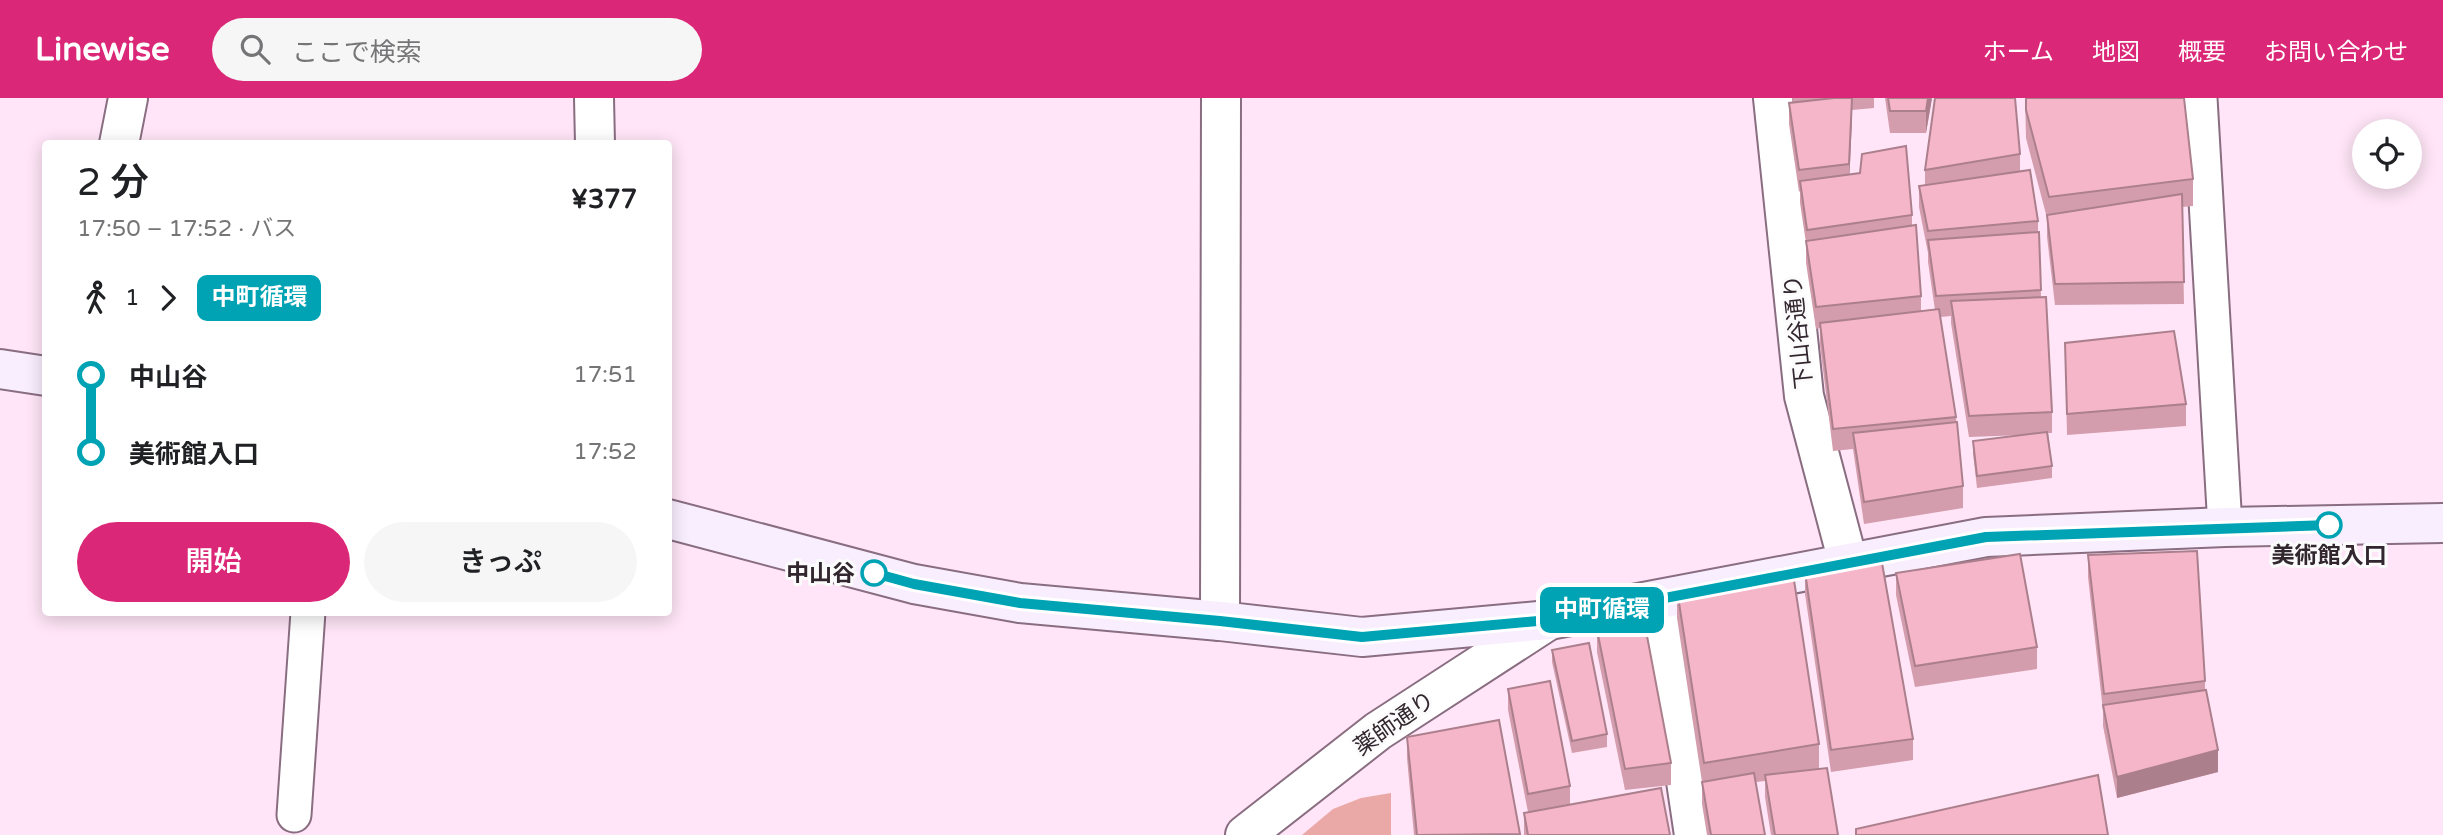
<!DOCTYPE html>
<html lang="ja">
<meta charset="utf-8">
<style>
body{margin:0;font-family:"Varela Round","Noto Sans JP",sans-serif;background:#f6f6f6;color:#202124;height:100vh;display:flex;flex-direction:column;font-size:26px;white-space:nowrap}
*{box-sizing:border-box;margin:0}
p{font-size:23px;color:#757577}
.icon{flex:none;width:38px;height:38px;fill:none;stroke:currentColor;stroke-width:2;stroke-linecap:round;stroke-linejoin:round}
.map{position:relative;flex:1;overflow:hidden}
.drawer{position:absolute;left:42px;top:42px;width:630px;height:476px;display:flex;flex-direction:column;background:#fff;border-radius:7px;box-shadow:0 4px 18px #0003}
.drawer>*{flex:none}
.badge{padding:0 14px;border-radius:10px;font-size:24px;line-height:46px}
.tools{position:absolute;left:2352px;top:21px;display:grid;gap:14px}
.tools a{display:grid;place-items:center;width:70px;height:70px;border-radius:50%;background:#fff;box-shadow:0 4px 18px #0003;font-size:35px}
.map>.badge{position:absolute;translate:-50% -50%;box-shadow:0 0 0 4px #fff}
.legs{display:flex;align-items:center;gap:10px;height:77px;padding:0 35px;font-size:23px}
.legs p{margin-inline-start:auto}
.summary{display:flex;align-items:center;justify-content:space-between;height:119px;padding:0 35px}
h1{font-size:38px;font-weight:600;line-height:52px}
.button{display:flex;gap:14px;margin-top:auto;padding:14px 35px}
.button a{flex:1;height:80px;border-radius:42px;background:#db2777;color:#fff;font-size:28px;font-weight:600;line-height:80px;text-align:center}
.button a+a{background:#f6f6f6;color:#202124}
ul{padding:0 35px;list-style:none}
li{display:flex;align-items:center;gap:24px;height:77px;font-size:26px}
li i{display:grid;place-items:center;width:10px;height:100%;margin:0 9px;background:currentColor}
li i::after{content:'';width:18px;height:18px;margin:-9px;border:5px solid;border-radius:50%;background:#fff}
li p{margin-inline-start:auto}
li:first-child i{background:linear-gradient(#0000 50%,currentColor 0)}
li:last-child i{background:linear-gradient(currentColor 50%,#0000 0)}
header{display:flex;align-items:center;gap:42px;box-sizing:border-box;height:98px;padding:0 35px;background:#db2777;color:#fff}
header strong{font-size:33px}
nav{display:flex;gap:38px;margin-inline-start:auto;font-size:24px}
.search{width:490px;height:63px;background:#f6f6f6;display:flex;align-items:center;gap:18px;box-sizing:border-box;padding:0 24px;border-radius:38px;color:#757577;font-size:26px}
.map>svg:first-child{display:block}
</style>
<header>
<strong>Linewise</strong>
<div class="search"><svg class="icon" aria-label="search" viewBox="0 0 24 24"><circle cx="10" cy="10" r="6"/><path d="M15 15l6 6"/></svg>ここで検索</div>
<nav><a>ホーム</a><a>地図</a><a>概要</a><a>お問い合わせ</a></nav>
</header>
<div class="map">
<svg width="2443" height="737" viewBox="0 0 2443 737">
<rect width="100%" height="100%" fill="#ffe5f7"/>
<!-- forest -->
<path fill="#eaa8a7" d="M1391,695v42h-89l31,-26 28,-11z"/>
<g fill="none" stroke-linecap="round" stroke-linejoin="round">
<!-- service casing -->
<g stroke="#896d81" stroke-width="37">
<g id="service">
<path d="M2200,0l25,429"/>
<path d="M294,717l14,-203"/>
</g>
</g>
<!-- minor casing -->
<g stroke="#896d81" stroke-width="42">
<g id="minor">
<path d="M594,0l1,46"/>
<path d="M1773,0l31,298 44,166"/>
<path d="M119,46l9,-46"/>
<path d="M1659,502l35,235"/>
<path d="M1220,523l1,-523"/>
<path d="M1245,737l133,-104 171,-111"/>
</g>
</g>
<!-- secondary casing -->
<g stroke="#896d81" stroke-width="42">
<g id="secondary">
<path d="M0,271l46,7"/>
<path d="M668,421l246,65 106,19 200,18 142,16 187,-17 437,-83 239,-10 218,-4"/>
</g>
</g>
<!-- service -->
<use href="#service" stroke="#fff" stroke-width="33"/>
<!-- minor -->
<use href="#minor" stroke="#fff" stroke-width="38"/>
<!-- secondary -->
<use href="#secondary" stroke="#f9eefe" stroke-width="38"/>
</g>
<!-- wall -->
<g fill="#d39dad">
<path d="M1792,0h82v10l-22,2 -3,65 63,40v10l9,71v15l14,-1 -7,-48v-9l-9,-46v-21l6,-1v-15l95,-16v17l18,50v11h1l2,65 11,115v21h-4l4,33v12l-75,10 -4,-35v-12l50,-6 -54,2 -18,-114v-7l-11,1 16,100 7,69v22l-99,16 -11,-75 -20,2 -13,-106v-17l-4,1 -10,-66v-20l-6,-40v-12l-1,1 -10,-68v-21l4,-1z"/>
<path d="M1885,0h47l-6,35h-36z"/>
<path d="M2025,0h159l9,81v27l-11,1 2,97 -129,1 -8,-68v-19l-21,-80z"/>
<path d="M2065,245l121,61v22l-119,9z"/>
<path d="M2088,457l117,126v9l13,82 -101,26 -14,-72v-15l-15,-134z"/>
<path d="M1805,474l108,167v21l-82,12 -26,-178z"/>
<path d="M1896,475l141,74v22l-122,18 -19,-92z"/>
<path d="M1677,492l142,154v25l19,66h-67l-6,-38v-16l-9,1 9,53h-58l-5,-31v-22l-25,-164z"/>
<path d="M1597,532l74,133v22l-46,5 -28,-138z"/>
<path d="M1552,552l55,84v13l-35,6 -20,-91z"/>
<path d="M1508,591l62,97v18l100,31h-146v-22l4,-1 -20,-102z"/>
<path d="M1407,639l113,97v1h-106l-7,-77z"/>
</g>
<!-- shaded-wall -->
<g fill="#ac7f8d">
<path d="M1852,0v20l-3,68v-22z"/>
<path d="M1928,0h4l-6,35v-22z"/>
<path d="M2218,652v22l-101,26v-21z"/>
</g>
<!-- building -->
<g fill="#f5b6c9" stroke="#ac7f8d" stroke-width="2">
<path d="M1834,0h18l-3,66 -50,6 -10,-67z"/>
<path d="M1888,0h40l-2,13h-36z"/>
<path d="M1935,0h80l5,56 -95,16z"/>
<path d="M2026,0h158l9,81 -144,18 -23,-87z"/>
<path d="M1906,48l6,69 -105,15 -7,-49 60,-8 2,-19z"/>
<path d="M2030,72l8,51 -110,10 -9,-45z"/>
<path d="M2182,96l2,88 -129,2 -8,-69z"/>
<path d="M1916,127l5,71 -105,11 -10,-66z"/>
<path d="M2039,134l2,58 -105,6 -8,-56z"/>
<path d="M2046,199l6,115 -83,4 -18,-115z"/>
<path d="M1939,211l17,108 -123,12 -13,-106z"/>
<path d="M2174,233l12,73 -119,10 -2,-71z"/>
<path d="M1957,324l6,64 -99,16 -11,-69z"/>
<path d="M2047,334l5,34 -75,10 -4,-35z"/>
<path d="M2197,453l8,130 -101,13 -16,-139z"/>
<path d="M2020,456l17,93 -122,19 -19,-93z"/>
<path d="M1882,465l31,176 -82,11 -26,-178z"/>
<path d="M1792,469l27,177 -115,19 -27,-173z"/>
<path d="M1644,522l27,143 -46,6 -28,-139z"/>
<path d="M1589,545l18,91 -35,7 -20,-91z"/>
<path d="M1550,583l20,105 -42,8 -20,-105z"/>
<path d="M2206,592l12,60 -101,27 -14,-72z"/>
<path d="M1499,622l21,114 -103,1 -10,-98z"/>
<path d="M1827,670l11,67h-63l-10,-60z"/>
<path d="M1754,675l11,62h-54l-9,-53z"/>
<path d="M2098,677l10,60h-252v-6z"/>
<path d="M1661,690l9,47h-142l-4,-22z"/>
</g>
<g fill="none" stroke-linecap="round" stroke-linejoin="round">
<!-- line-1 casing -->
<g stroke="#fff" stroke-width="16">
<path id="line-1" d="M874,475l40,11 106,19 200,18 142,16 187,-17 437,-83 343,-12"/>
</g>
<!-- line-1 -->
<use href="#line-1" stroke="#00a3b4" stroke-width="10"/>
</g>
<!-- markers -->
<g fill="#fff" stroke="#00a3b4" stroke-width="3.5">
<circle cx="2329" cy="427" r="12"/>
<circle cx="874" cy="475" r="12"/>
</g>
<g text-anchor="middle" stroke-width="6" stroke-linejoin="round" paint-order="stroke">
<!-- street labels -->
<g font-size="23" fill="#33272f" stroke="#fbfbfb">
<text transform="translate(1798 234) rotate(-96)" y="8">下山谷通り</text>
<text transform="translate(1394 625) rotate(-35)" y="8">薬師通り</text>
</g>
<!-- stop labels -->
<g font-size="23" font-weight="bold" fill="#33272f" stroke="#fbfbfb">
<text x="2329" y="465">美術館入口</text>
<text x="855" y="483" text-anchor="end">中山谷</text>
</g>
</g>
</svg>
<div class="tools">
<a><svg class="icon" aria-label="locate" viewBox="0 0 24 24"><circle cx="12" cy="12" r="6"/><path d="M12 2v4M12 18v4M2 12h4M18 12h4"/></svg></a>
</div>
<b class="badge" style="left:1602px;top:512px;background:#00a3b4;color:#fff">中町循環</b>
<section class="drawer">
<div class="summary"><div><h1>2 分</h1><p>17:50 – 17:52 · バス</p></div><b>¥377</b></div>
<div class="legs"><svg class="icon" aria-label="walk" viewBox="0 0 24 24"><circle cx="13" cy="4" r="2"/><path d="M13 8l-2 6 4 7M11 14l-3 7M7 12l3-4h3l4 4"/></svg>1<svg class="icon" aria-label="forward" viewBox="0 0 24 24"><path d="M9 5l7 7-7 7"/></svg><b class="badge" style="background:#00a3b4;color:#fff">中町循環</b></div>
<ul>
<li><i style="color:#00a3b4"></i><b>中山谷</b><p>17:51</p></li>
<li><i style="color:#00a3b4"></i><b>美術館入口</b><p>17:52</p></li>
</ul>
<div class="button"><a>開始</a><a>きっぷ</a></div>
</section>
</div>
